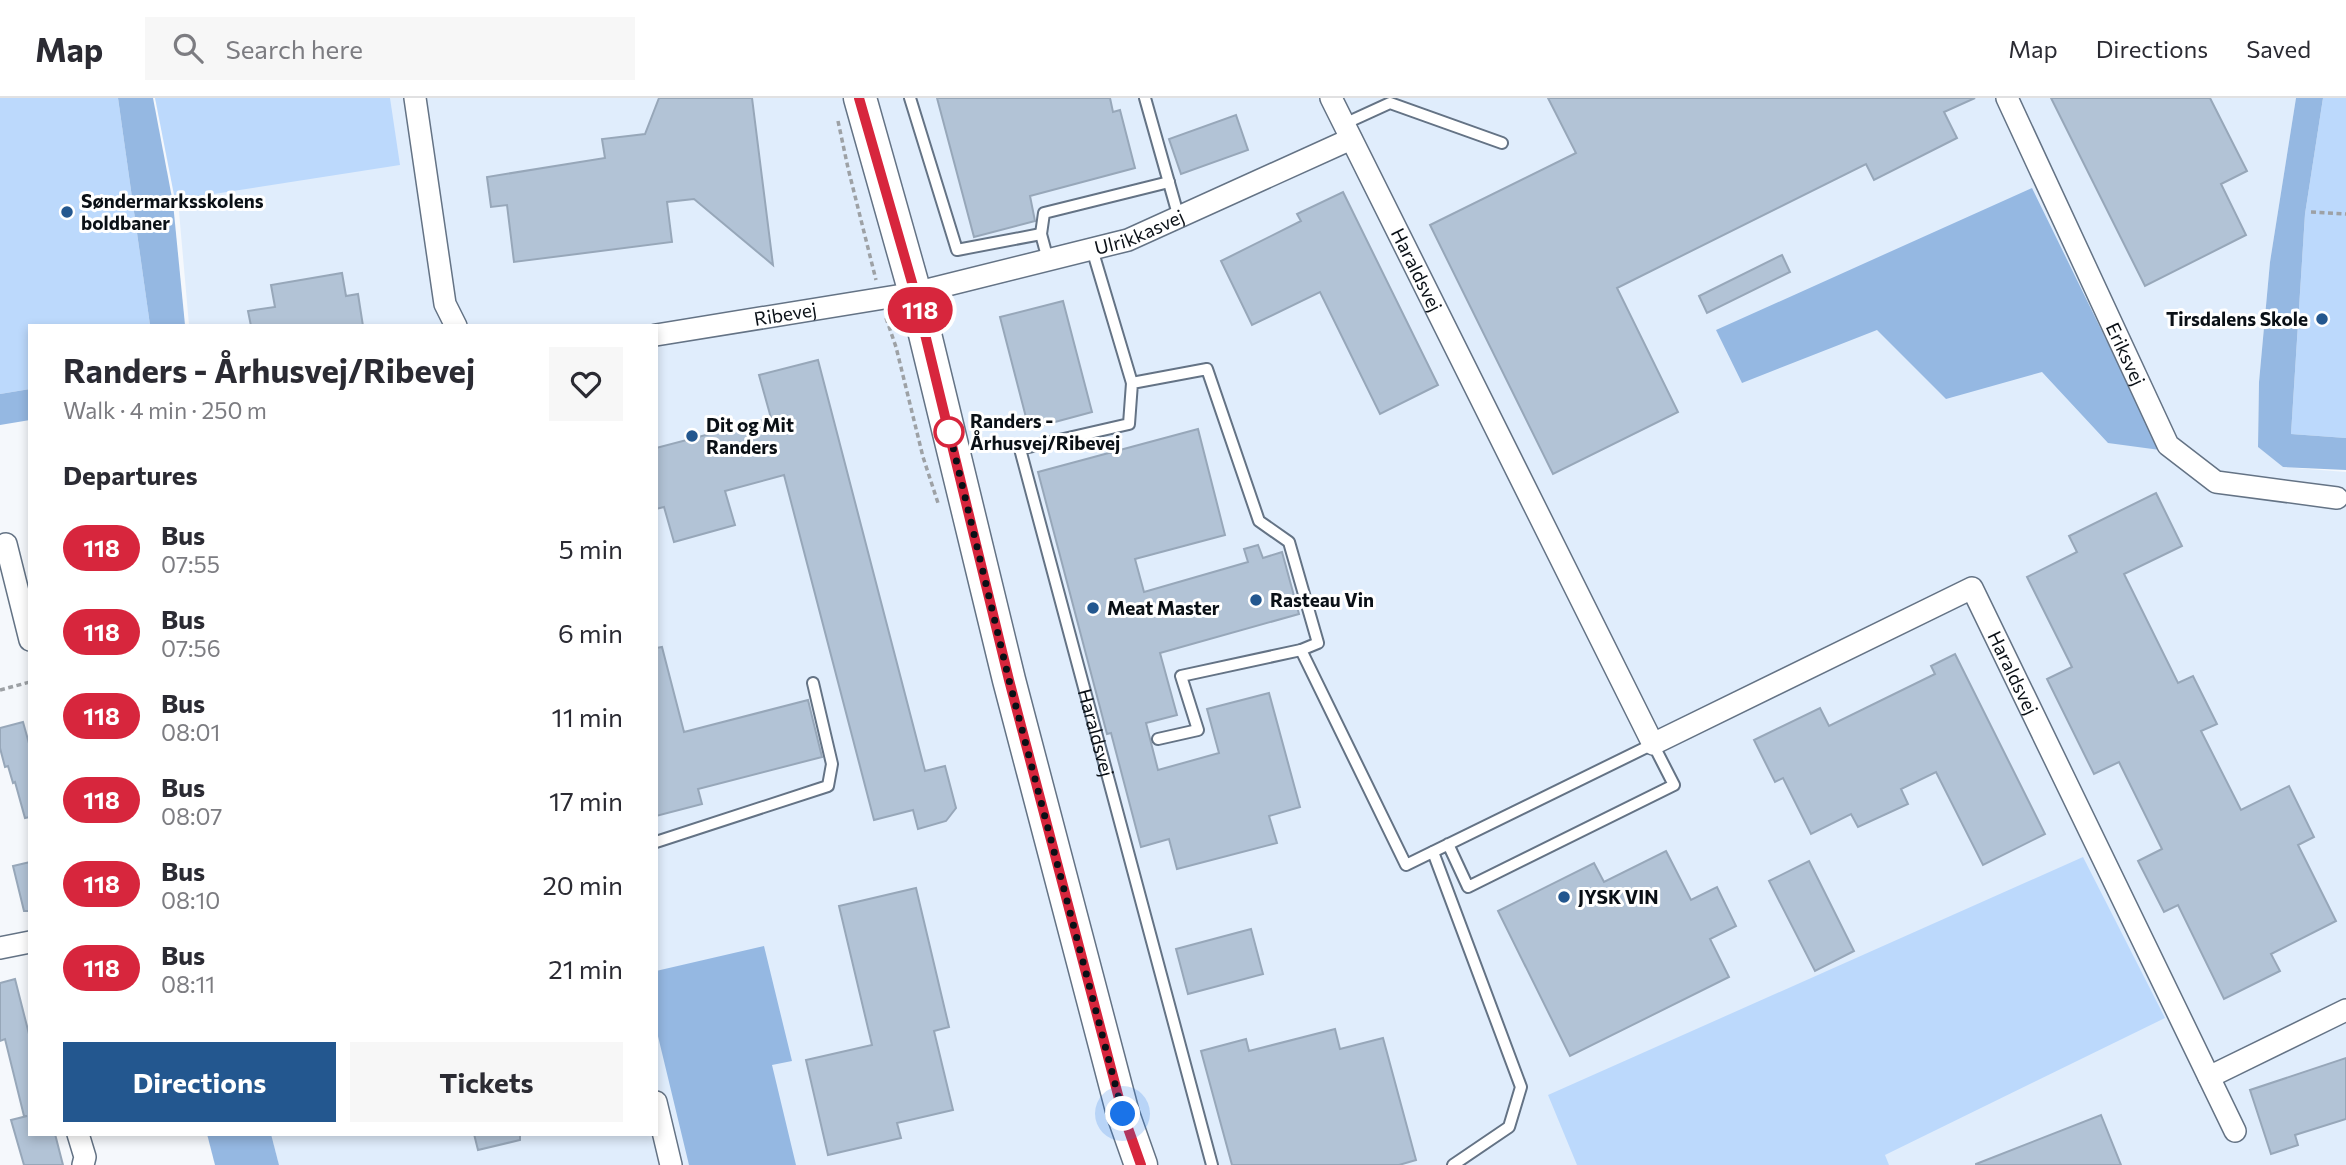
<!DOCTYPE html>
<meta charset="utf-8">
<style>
body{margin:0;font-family:Commissioner,sans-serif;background:#f7f7f7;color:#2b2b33;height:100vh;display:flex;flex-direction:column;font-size:26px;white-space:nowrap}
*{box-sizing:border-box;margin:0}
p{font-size:23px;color:#7c7c81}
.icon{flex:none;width:38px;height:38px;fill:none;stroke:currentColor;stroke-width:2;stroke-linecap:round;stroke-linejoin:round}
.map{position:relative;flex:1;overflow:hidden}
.side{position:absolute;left:28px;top:226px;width:630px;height:812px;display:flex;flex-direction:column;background:#fff;border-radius:0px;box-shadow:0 4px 10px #0003}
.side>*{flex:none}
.badge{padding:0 14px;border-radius:23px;font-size:24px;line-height:46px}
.you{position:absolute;width:35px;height:35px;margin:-18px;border:5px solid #fff;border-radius:50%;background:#1a73e8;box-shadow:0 0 0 10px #1a73e833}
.map>.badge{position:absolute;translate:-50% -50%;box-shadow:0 0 0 4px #fff}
h2{padding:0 35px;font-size:26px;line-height:63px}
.round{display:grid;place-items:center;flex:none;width:74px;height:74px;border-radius:0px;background:#f7f7f7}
.headline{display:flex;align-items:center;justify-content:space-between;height:119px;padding:0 35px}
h1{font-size:33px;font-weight:700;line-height:52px}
.primary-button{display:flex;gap:14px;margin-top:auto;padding:14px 35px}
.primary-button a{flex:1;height:80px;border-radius:0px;background:#23578f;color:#fff;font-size:28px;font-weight:700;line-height:80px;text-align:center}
.primary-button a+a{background:#f7f7f7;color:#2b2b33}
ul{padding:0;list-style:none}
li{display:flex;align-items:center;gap:21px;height:84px;padding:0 35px}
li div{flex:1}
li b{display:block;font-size:26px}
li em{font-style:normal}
li .badge{min-width:77px;font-weight:700;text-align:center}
header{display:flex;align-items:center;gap:42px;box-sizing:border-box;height:98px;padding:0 35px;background:#fff;border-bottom:2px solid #e1e1e2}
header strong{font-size:33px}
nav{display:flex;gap:38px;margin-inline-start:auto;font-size:24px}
.search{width:490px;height:63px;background:#f7f7f7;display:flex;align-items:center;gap:18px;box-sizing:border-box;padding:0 24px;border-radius:0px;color:#7c7c81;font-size:26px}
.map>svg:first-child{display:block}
</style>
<header>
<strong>Map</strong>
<div class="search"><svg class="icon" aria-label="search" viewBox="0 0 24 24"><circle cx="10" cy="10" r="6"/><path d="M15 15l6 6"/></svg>Search here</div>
<nav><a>Map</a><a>Directions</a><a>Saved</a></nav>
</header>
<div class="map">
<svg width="2346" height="1067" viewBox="0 0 2346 1067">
<rect width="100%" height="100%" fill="#f5f8fc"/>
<!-- built -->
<path fill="#e0edfc" d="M169,0h2127l-26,164 -11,120 -1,65 25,20 63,5v693h-2067l-8,-31h385v-808l-467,-1z"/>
<!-- green -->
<g fill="#bcd9fc">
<path d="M0,0h118l32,227 -120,1v63l-30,5z"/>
<path d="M155,0h235l10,67 -225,35z"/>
<path d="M2323,0h23v340l-55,-4 14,-220z"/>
<path d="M2083,759l82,161 -280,137 4,10h-312l-29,-70z"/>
</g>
<!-- forest -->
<g fill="#95b8e2">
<path d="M118,0h35l20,105 12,122h-35z"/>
<path d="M2296,0h27l-18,116 -14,220 55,4v32l-63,-3 -25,-20 1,-65 11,-120z"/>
<path d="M2032,90l128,262 -52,-7 -66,-71 -96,27 -69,-69 -135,53 -26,-53z"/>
<path d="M30,291v31l-30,5v-31z"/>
<path d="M764,848l28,115 -20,4 24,100h-107l-33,-137v-57z"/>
<path d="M207,1036h64l8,31h-64z"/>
</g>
<!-- building -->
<g fill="#b2c3d6" stroke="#97a7b9" stroke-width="2">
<path d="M659,0h93l21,167 -79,-66 -27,3 5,40 -158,20 -7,-57 -16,2 -4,-30 118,-19 -3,-19 43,-5z"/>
<path d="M937,0h173l3,14 7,-2 15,58 -105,28 5,25 -61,16z"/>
<path d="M1548,0h427l-31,14 13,26 -83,42 -8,-16 -249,124 61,124 -125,62 -123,-249 146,-72z"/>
<path d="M2051,0h159l37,73 -26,13 25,51 -101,51z"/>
<path d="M1236,17l12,35 -67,24 -12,-35z"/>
<path d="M1343,94l95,193 -58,29 -60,-122 -68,33 -31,-64 80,-40 -4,-7z"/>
<path d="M1782,157l8,17 -83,41 -8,-17z"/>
<path d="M342,175l4,23 12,-2 5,32h-112l-3,-15 27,-4 -4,-22z"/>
<path d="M1063,203l29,111 -63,17 -29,-112z"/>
<path d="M818,262l107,411 20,-5 11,42 -10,13 -28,8 -5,-19 -39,10 -90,-345 -59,16 10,34 -61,17 -10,-35 -8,2v-61l115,-30 -12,-43z"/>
<path d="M1198,331l27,106 -90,24 9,33 104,-30 -4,-13 14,-4 5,13 19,-6 17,62 -139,39 17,62 -31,8 12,47 61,-17 -12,-44 62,-16 31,114 -31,9 8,27 -100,26 -8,-30 -28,8 -30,-114 -4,1 -69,-262z"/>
<path d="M2156,395l26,53 -58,28 54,109 15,-7 24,48 -16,7 40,79 48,-24 25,51 -16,8 38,76 -65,33 9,17 -56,28 -46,-94 -14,7 -26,-51 24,-12 -43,-87 -25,12 -47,-95 25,-12 -45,-90 50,-25 -8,-16z"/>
<path d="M662,549l22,85 124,-32 14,57 -124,32 4,15 -46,12v-168z"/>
<path d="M1955,556l90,180 -62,31 -47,-93 -35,17 7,15 -50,23 -7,-13 -40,20 -28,-56 -8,4 -21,-42 66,-32 9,18 106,-52 -4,-8z"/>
<path d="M23,624l7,25v70l-5,1 -10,-36 -2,1 -5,-17 -3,1 -5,-19v-20z"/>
<path d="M1666,753l25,49 26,-13 19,39 -26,13 19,38 -159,79 -72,-145 96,-48 10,19z"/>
<path d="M1809,763l45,90 -39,20 -46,-90z"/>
<path d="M30,764v49h-6l-11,-45z"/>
<path d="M916,790l33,139 -15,4 19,79 -56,13 4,15 -73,17 -22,-95 66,-15 -33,-139z"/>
<path d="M1251,831l12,45 -75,20 -12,-45z"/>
<path d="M15,881l15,59v96h25l8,31h-39l-13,-45 16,-4h-3l-19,-77 -5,2v-58z"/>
<path d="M1335,931l5,20 43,-11 33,122 -17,5h-167l-31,-114 45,-12 3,12z"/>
<path d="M2346,960v61l-51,16 3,10 -27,9 -21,-64z"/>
<path d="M2101,1017l20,50h-145v-1z"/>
<path d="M474,1036h46v6l-42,10z"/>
</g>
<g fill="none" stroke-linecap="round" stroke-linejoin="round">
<!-- lane casing -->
<g stroke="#647385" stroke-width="14">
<g id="lane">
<path d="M910,0l47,152 84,-16"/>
<path d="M1145,0l34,120"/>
<path d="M1344,26l46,-21 112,40"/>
<path d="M1092,151l40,134"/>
<path d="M1048,162l-7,-26 3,-21 125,-31"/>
<path d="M1301,552l105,215 247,-121 21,41 -206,102 -20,-43"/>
<path id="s1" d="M1158,641l40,-9 -17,-54 120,-26 17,-7 -29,-101 -30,-21 -52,-152 -75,14 -3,41 -109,25 192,716"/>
<path d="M656,744l172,-56 4,-22 -19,-81"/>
<path d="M1433,754l88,235 -12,40 -56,38"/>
</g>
</g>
<!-- street casing -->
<g stroke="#647385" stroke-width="24">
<g id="street">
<path d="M415,0l30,206 11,22"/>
<path id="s2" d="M1331,0l322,646 319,-156 263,543"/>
<path id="s3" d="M2007,0l161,347 48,37 121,16"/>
<path id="s4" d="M656,237l259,-42 213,-53 223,-101"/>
<path d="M6,446l24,96"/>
<path d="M0,850l30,-6"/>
<path d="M2209,979l137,-67"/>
<path d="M656,1004l15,63"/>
<path d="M78,1036l7,23 -2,8"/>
</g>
</g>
<!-- secondary casing -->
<g stroke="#647385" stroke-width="35">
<path id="secondary" d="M860,0l55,195 94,387 114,434 18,51"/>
</g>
<!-- path -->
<g stroke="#9da1a5" stroke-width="3.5" stroke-dasharray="5 3.5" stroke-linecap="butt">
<path d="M838,23l10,47 28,112"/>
<path d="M2311,114l35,2"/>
<path d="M886,220l10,29 27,110 16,49"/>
<path d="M0,592l30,-8"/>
</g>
<!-- lane -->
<use href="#lane" stroke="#fff" stroke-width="10"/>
<!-- street -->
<use href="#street" stroke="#fff" stroke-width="21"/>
<!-- secondary -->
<use href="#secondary" stroke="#fff" stroke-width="32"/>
</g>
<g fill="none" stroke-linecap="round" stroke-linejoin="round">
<!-- line casing -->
<g stroke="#fff" stroke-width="16">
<path id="line" d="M859,0l56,195 94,387 114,434 18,51"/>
</g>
<!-- line -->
<use href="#line" stroke="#d7263d" stroke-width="10"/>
<!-- walk -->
<path stroke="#0a1016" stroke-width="7" stroke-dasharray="0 12.6" d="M949,334l-2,-10 62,258 114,434"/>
</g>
<!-- markers -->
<g fill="#23578f" stroke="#fff" stroke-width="2.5">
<circle cx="67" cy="114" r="7"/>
<circle cx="2322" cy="221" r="7"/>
<circle cx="692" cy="338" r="7"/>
<circle cx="1256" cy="502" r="7"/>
<circle cx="1093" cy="510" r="7"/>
<circle cx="1564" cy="799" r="7"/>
</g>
<circle fill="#fff" stroke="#d7263d" stroke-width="3.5" cx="949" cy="334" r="14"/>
<g text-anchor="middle" stroke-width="6" stroke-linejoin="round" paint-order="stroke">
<!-- poi labels -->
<g font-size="19" font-weight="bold" fill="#0a1016" stroke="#fff" text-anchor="start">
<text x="81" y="110">Søndermarksskolens<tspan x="81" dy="22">boldbaner</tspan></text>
<text x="2308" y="228" text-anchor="end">Tirsdalens Skole</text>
<text x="706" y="334">Dit og Mit<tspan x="706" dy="22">Randers</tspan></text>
<text x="1270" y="509">Rasteau Vin</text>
<text x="1107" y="517">Meat Master</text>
<text x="1578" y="806">JYSK VIN</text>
</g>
<!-- street labels -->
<g font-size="19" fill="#0a1016" stroke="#fff">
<text dy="7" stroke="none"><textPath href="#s4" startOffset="495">Ulrikkasvej</textPath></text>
<text dy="7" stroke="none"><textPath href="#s2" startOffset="192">Haraldsvej</textPath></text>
<text dy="7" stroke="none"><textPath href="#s4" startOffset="131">Ribevej</textPath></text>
<text dy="7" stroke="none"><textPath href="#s3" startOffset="282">Eriksvej</textPath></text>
<text dy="7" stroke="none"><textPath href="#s2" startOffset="1171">Haraldsvej</textPath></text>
<text dy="7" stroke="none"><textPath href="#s1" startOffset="1064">Haraldsvej</textPath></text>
</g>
<!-- stop labels -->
<g font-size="19" font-weight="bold" fill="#0a1016" stroke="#fff" text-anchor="start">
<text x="970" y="330">Randers -<tspan x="970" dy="22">Århusvej/Ribevej</tspan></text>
</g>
</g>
</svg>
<div class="you" style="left:1123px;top:1016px"></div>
<b class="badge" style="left:920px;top:212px;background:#d7263d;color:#fff">118</b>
<section class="side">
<div class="headline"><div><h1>Randers - Århusvej/Ribevej</h1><p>Walk · 4 min · 250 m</p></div><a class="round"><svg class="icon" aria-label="heart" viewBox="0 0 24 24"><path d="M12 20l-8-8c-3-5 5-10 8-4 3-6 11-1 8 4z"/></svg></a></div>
<h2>Departures</h2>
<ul>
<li><span class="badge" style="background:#d7263d;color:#fff">118</span><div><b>Bus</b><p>07:55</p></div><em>5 min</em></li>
<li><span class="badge" style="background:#d7263d;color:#fff">118</span><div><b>Bus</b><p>07:56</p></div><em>6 min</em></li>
<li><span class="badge" style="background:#d7263d;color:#fff">118</span><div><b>Bus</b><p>08:01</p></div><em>11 min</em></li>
<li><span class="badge" style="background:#d7263d;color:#fff">118</span><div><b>Bus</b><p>08:07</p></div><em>17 min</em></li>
<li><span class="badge" style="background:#d7263d;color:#fff">118</span><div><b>Bus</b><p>08:10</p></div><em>20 min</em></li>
<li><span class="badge" style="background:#d7263d;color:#fff">118</span><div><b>Bus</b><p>08:11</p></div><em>21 min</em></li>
</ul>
<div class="primary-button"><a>Directions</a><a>Tickets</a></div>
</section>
</div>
